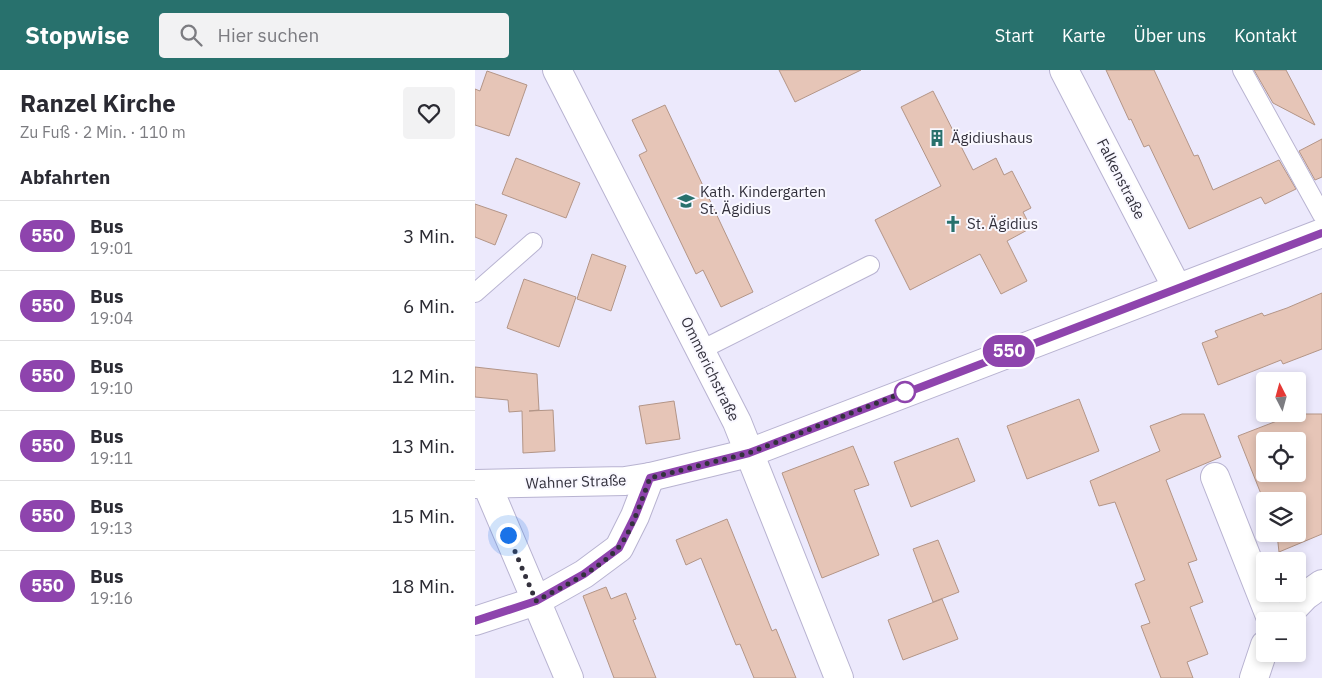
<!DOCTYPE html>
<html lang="de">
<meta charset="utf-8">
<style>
body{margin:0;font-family:"IBM Plex Sans",sans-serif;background:#f2f2f3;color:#2b2b33;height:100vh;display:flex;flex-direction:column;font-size:19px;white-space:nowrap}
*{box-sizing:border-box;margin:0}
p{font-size:16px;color:#7c7c81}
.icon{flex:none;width:28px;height:28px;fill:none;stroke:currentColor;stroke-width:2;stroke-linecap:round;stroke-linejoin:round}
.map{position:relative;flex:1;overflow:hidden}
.panel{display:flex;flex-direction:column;background:#fff;width:475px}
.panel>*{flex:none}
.badge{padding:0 10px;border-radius:16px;font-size:18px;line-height:32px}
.needle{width:32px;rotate:354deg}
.tools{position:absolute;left:781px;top:302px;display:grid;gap:10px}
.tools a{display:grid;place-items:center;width:50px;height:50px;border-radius:5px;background:#fff;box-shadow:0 2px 8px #0003;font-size:25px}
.you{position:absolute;width:25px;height:25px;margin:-12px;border:4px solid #fff;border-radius:50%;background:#1a73e8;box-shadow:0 0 0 8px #1a73e833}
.map>.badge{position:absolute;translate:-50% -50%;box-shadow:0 0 0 2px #fff}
h2{padding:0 20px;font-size:19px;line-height:45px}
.round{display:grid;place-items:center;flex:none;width:52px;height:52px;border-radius:5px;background:#f2f2f3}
.summary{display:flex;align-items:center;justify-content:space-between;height:85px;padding:0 20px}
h1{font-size:24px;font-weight:700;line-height:38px}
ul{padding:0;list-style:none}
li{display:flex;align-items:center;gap:15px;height:70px;padding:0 20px;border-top:1px solid #e1e1e2}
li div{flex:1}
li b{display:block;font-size:19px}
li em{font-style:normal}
li .badge{min-width:55px;font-weight:700;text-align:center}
header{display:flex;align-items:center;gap:30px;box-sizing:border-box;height:70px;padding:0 25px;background:#28716d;color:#fff}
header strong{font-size:24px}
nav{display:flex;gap:28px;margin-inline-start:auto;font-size:18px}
.search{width:350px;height:45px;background:#f2f2f3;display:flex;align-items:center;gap:12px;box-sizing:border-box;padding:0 18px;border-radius:5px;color:#7c7c81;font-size:19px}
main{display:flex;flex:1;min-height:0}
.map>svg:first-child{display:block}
</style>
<header>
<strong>Stopwise</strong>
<div class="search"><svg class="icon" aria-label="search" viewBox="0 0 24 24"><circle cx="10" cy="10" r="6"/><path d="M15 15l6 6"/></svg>Hier suchen</div>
<nav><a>Start</a><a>Karte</a><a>Über uns</a><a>Kontakt</a></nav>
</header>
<main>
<section class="panel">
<div class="summary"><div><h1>Ranzel Kirche</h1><p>Zu Fuß · 2 Min. · 110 m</p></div><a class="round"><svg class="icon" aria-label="heart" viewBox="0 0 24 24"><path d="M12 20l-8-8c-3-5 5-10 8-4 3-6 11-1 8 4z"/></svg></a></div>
<h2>Abfahrten</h2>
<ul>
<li><span class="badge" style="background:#8e44ad;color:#fff">550</span><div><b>Bus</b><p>19:01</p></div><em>3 Min.</em></li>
<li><span class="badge" style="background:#8e44ad;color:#fff">550</span><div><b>Bus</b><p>19:04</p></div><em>6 Min.</em></li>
<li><span class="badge" style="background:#8e44ad;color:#fff">550</span><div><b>Bus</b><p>19:10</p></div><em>12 Min.</em></li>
<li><span class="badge" style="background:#8e44ad;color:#fff">550</span><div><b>Bus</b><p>19:11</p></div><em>13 Min.</em></li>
<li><span class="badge" style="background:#8e44ad;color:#fff">550</span><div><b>Bus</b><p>19:13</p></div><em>15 Min.</em></li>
<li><span class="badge" style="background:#8e44ad;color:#fff">550</span><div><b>Bus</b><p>19:16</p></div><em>18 Min.</em></li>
</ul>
</section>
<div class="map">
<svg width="847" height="608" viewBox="0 0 847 608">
<rect width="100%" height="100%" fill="#ece9fc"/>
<!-- building -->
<g fill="#e6c5b7" stroke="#b39587" fill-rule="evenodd">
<path d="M304,0h82l-66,32z"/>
<path d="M631,0h48l40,86 4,-1 15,35 66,-30 17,29 -31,15 -4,-7 -72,32 -40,-84 -5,2 -13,-28 -2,1z"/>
<path d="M779,0h32l29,55 -42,-22z"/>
<path d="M12,1l40,14 -18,51 -34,-11v-36l5,2z"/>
<path d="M458,21l40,79 23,-12 8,17 8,-4 19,37 -8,4 8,16 -24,13 20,40 -26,13 -21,-40 -70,36 -35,-70 66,-34 -40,-79z"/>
<path d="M190,35l88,187 -32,15 -18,-37 -7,4 -57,-119 8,-4 -15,-31z"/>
<path d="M847,69v38l-7,3 -16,-29z"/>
<path d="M41,88l64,25 -14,35 -64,-24z"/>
<path d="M0,134l32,11 -12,30 -20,-8z"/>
<path d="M117,184l34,12 -15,45 -34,-12z"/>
<path d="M49,209l52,18 -17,50 -52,-19z"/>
<path d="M847,223v56l-39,15 -2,-4 -5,2 -58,23 -16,-42 16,-6 -3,-6 47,-18 2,3 23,-8z"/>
<path d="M0,297l62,7 2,36 -10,1 24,-1 2,41 -32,2 -1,-42 -13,1 -1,-12 -33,-3z"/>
<path d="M604,329l20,52 -72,28 -20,-53z"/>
<path d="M199,331l6,38 -34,5 -7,-38z"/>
<path d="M707,344h22l17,43 -55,23 31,80 -9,3 15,39 -13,5 18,47 -21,8 6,16h-32l-20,-52 9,-3 -15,-39 10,-4 -30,-78 -16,4 -9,-25 70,-30 -10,-25z"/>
<path d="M820,344h27v120l-43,18 -2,-18h20v-33h-32v3l-27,-68zM790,371h32v33h-32z"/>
<path d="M483,368l17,43 -64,26 -17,-45z"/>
<path d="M378,376l16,39 -15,5 25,65 -57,23 -40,-105z"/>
<path d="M252,449l45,112 4,-2 20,49h-42l-14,-34 -4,1 -35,-87 -15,7 -10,-25z"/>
<path d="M463,470l21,52 -26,10 -20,-53z"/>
<path d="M131,517l5,12 15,-6 10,26 -3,1 23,58h-42l-31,-82z"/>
<path d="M467,529l16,40 -55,21 -15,-40z"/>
</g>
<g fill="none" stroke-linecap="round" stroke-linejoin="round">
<!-- lane casing -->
<g stroke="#b8b3d1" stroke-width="20">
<g id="lane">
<path d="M767,0l80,145"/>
<path d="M0,223l58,-51"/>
<path d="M226,280l169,-85"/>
</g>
</g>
<!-- street casing -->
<g stroke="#b8b3d1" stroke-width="30">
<g id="street">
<path d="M82,0l180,352 102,256"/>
<path d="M589,0l113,218"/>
<path d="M740,407l57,144"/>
<path d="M12,415l82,193"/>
<path d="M0,551l61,-20 48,-27 35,-26 16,-32 15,-39"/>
<path d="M806,551l24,-25 17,-12"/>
<path d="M779,608l11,-33"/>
</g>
</g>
<!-- secondary casing -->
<g stroke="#b8b3d1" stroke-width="30">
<path id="secondary" d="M0,414l150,-3 25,-4 99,-24 573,-220"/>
</g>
<!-- lane -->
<use href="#lane" stroke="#fff" stroke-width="18"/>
<!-- street -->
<use href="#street" stroke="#fff" stroke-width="28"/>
<!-- secondary -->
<use href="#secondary" stroke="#fff" stroke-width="28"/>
</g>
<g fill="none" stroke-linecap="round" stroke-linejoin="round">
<!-- line casing -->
<g stroke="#fff" stroke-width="11">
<path id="line" d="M0,551l61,-20 48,-27 35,-26 16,-32 15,-38 99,-25 573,-220"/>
</g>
<!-- line -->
<use href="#line" stroke="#8e44ad" stroke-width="8"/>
<!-- walk -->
<path stroke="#33313d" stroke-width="5" stroke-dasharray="0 9" d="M33,465l28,66c26,-14 62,-31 82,-53 13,-14 25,-52 32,-70l99,-25 156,-61"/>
</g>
<!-- icons -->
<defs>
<g id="building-bare" transform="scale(1.35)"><path d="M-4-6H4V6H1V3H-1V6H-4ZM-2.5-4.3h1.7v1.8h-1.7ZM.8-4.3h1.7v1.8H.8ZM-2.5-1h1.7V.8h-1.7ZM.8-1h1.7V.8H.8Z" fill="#28716d" stroke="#f9f8ff" stroke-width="2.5" paint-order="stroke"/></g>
<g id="school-bare" transform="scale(1.35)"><path d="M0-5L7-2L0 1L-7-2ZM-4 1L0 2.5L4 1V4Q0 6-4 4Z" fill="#28716d" stroke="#f9f8ff" stroke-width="2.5" paint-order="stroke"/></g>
<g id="church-bare" transform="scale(1.35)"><path d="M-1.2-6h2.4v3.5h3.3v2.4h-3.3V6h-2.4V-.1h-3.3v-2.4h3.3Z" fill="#28716d" stroke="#f9f8ff" stroke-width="2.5" paint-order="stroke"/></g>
</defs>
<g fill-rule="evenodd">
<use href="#building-bare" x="462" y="68"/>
<use href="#school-bare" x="211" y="131"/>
<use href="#church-bare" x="478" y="154"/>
</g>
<!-- markers -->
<circle fill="#fff" stroke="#8e44ad" stroke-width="2.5" cx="430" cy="322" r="10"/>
<g text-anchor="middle" stroke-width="4" stroke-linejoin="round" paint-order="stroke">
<!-- poi labels -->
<g font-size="15" fill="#33313d" stroke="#f9f8ff" text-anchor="start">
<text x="476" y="73">Ägidiushaus</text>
<text x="225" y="127">Kath. Kindergarten<tspan x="225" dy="17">St. Ägidius</tspan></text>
<text x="492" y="159">St. Ägidius</text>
</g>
<!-- street labels -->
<g font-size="15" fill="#33313d" stroke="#f9f8ff">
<text transform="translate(646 109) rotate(63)" y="5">Falkenstraße</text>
<text transform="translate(235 299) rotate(64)" y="5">Ommerichstraße</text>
<text transform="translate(101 412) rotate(-2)" y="5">Wahner Straße</text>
</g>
</g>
</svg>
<div class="tools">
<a><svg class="needle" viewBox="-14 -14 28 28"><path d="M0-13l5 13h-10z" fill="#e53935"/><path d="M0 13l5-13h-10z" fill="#7c7c81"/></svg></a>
<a><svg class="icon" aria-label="locate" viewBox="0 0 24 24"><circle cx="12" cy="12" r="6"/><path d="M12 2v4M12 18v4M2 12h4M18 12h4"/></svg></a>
<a><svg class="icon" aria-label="layers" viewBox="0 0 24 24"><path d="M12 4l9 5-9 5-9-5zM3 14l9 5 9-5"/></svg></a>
<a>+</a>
<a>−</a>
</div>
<div class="you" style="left:33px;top:465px"></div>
<b class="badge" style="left:534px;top:281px;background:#8e44ad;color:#fff">550</b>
</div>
</main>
